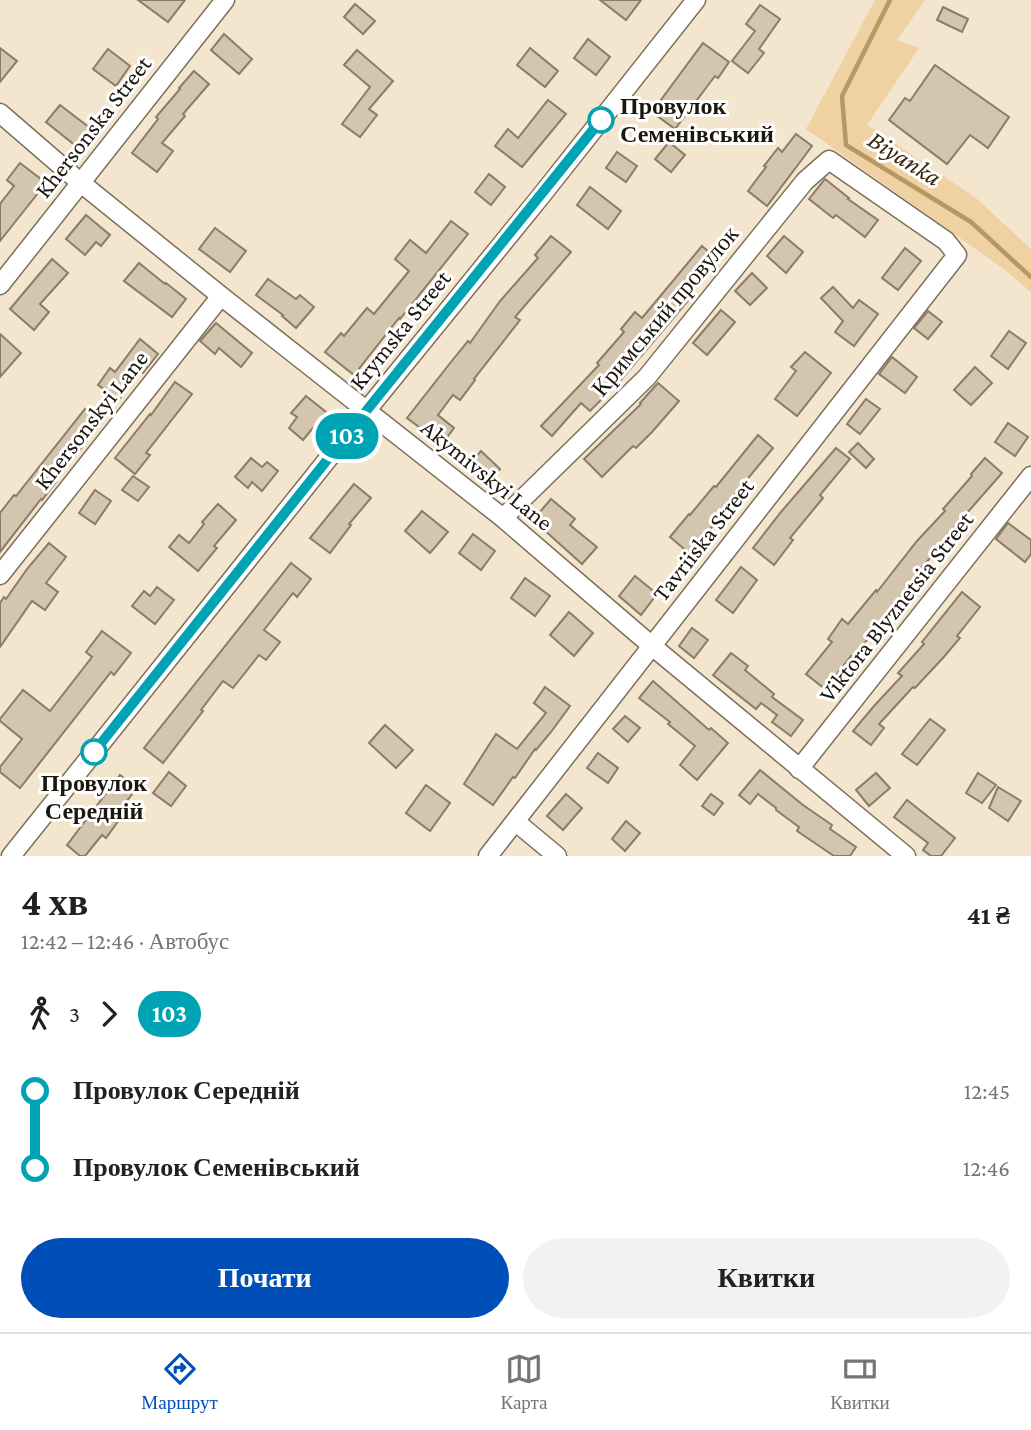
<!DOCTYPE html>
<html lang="uk">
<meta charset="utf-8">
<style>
body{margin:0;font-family:"Crimson Pro",serif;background:#f2f2f2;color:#202124;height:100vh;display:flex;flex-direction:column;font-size:26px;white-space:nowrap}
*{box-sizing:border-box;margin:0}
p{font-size:23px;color:#757577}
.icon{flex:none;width:38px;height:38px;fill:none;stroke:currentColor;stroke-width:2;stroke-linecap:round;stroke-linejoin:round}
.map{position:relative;height:856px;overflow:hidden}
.drawer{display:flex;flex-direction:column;background:#fff;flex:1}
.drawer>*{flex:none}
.badge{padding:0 14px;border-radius:23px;font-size:24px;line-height:46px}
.map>.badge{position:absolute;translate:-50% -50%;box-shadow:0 0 0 4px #fff}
.legs{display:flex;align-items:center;gap:10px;height:77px;padding:0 21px;font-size:23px}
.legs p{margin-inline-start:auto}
.headline{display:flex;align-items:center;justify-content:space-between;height:119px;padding:0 21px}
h1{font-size:38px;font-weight:700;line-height:52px}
.action{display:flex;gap:14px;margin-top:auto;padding:14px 21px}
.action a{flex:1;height:80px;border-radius:42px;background:#004eb8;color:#fff;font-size:28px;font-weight:700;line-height:80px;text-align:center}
.action a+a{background:#f2f2f2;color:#202124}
ul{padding:0 21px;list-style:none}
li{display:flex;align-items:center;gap:24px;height:77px;font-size:26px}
li i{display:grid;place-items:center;width:10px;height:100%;margin:0 9px;background:currentColor}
li i::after{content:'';width:18px;height:18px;margin:-9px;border:5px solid;border-radius:50%;background:#fff}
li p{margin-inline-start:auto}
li:first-child i{background:linear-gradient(#0000 50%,currentColor 0)}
li:last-child i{background:linear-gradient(currentColor 50%,#0000 0)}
.tab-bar{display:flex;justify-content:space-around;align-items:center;height:98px;border-top:2px solid #e0e0e0;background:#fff;font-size:19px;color:#757577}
.tab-bar a{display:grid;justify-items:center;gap:4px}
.tab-bar .on{color:#004eb8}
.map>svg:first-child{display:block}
</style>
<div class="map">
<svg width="1031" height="856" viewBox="0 0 1031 856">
<rect width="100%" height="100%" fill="#f4e5ce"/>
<!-- green -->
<path fill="#efd1a2" d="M875,0h50l-28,40 22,8 -52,77 109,73 55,51v43l-26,-22 -199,-141z"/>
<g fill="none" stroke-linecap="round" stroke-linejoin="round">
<!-- stream -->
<path stroke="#b89862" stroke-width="4.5" d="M890,0l-48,96 4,49 125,77 60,55"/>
</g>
<!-- building -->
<g fill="#d4c5ae" stroke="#8a7c67" stroke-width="2">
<path d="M138,0h47l-17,22z"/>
<path d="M600,0h41l-15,20z"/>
<path d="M355,4l20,17 -12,13 -19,-17z"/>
<path d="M760,5l20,14 -21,30 5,4 -16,20 -16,-12 23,-30 -9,-7z"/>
<path d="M943,7l25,12 -6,13 -25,-12z"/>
<path d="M224,34l28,25 -13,15 -28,-24z"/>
<path d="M588,39l22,18 -14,18 -22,-17z"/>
<path d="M703,43l26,19 -11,16 -3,-2 -40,53 -23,-17z"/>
<path d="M0,48l17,13 -17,21z"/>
<path d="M530,48l28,23 -13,16 -28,-22z"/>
<path d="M108,49l22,17 -14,20 -23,-17z"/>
<path d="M357,50l36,31 -24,28 8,6 -17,22 -18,-13 28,-37 -26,-22z"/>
<path d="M935,65l74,52 -21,31 -18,-13 -23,29 -58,-44 16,-22 5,3z"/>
<path d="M194,71l15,13 -26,30 2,2 -23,27 11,8 -16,21 -25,-19 26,-34 -2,-2 24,-28 -1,-1z"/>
<path d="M548,100l18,14 -44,53 -27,-21 13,-17 10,9z"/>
<path d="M60,105l30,23 -14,18 -30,-24z"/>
<path d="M796,134l16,12 -45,60 -19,-15 18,-24 -2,-1 14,-18 4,4z"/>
<path d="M669,142l16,13 -14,17 -16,-13z"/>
<path d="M617,152l20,14 -11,16 -20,-14z"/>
<path d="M20,163l26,20 -46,58v-37l14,-18 -7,-6z"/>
<path d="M489,174l16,13 -14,18 -16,-13z"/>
<path d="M825,179l24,19 -1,1 30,21 -13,17 -29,-22 -3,3 -24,-19z"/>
<path d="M590,187l31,24 -13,18 -31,-24z"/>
<path d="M86,215l24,20 -9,11 -5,-4 -11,13 -19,-16z"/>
<path d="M451,221l17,13 -68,85 -1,-1 -45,57 -29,-23 16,-19 3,3 23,-28 7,6 35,-43 -14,-12 15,-19 16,13z"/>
<path d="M215,228l31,23 -16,21 -31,-23z"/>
<path d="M551,236l20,16 -56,65 5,3 -46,59 1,1 -15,20 -7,-5 -15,20 16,13 -12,16 -35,-26 44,-56 17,-21 2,2 30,-42 38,-43 -3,-3z"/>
<path d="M784,236l19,16 -17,21 -19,-17z"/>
<path d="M702,246l16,14 -29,33 3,3 -73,86 -29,29 -9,-8 -29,33 -11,-10 58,-61 -2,-2 27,-31 -3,-3 14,-17 7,6z"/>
<path d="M905,248l16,13 -23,29 -16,-12z"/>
<path d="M52,259l16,14 -28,31 9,8 -15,18 -24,-21z"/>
<path d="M139,263l26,21 1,-1 20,16 -14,18 -48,-36z"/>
<path d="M752,273l15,15 -17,17 -15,-14z"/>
<path d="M268,279l28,20 4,-4 14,12 -18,21 -14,-12 1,-1 -27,-20z"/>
<path d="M833,287l20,21 6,-8 19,14 -24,32 -19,-14 8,-11 -22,-23z"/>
<path d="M721,310l14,12 -28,33 -14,-12z"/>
<path d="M928,311l14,11 -14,17 -14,-11z"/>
<path d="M216,323l36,30 -11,14 -22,-19 -4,6 -15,-13z"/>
<path d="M1009,331l17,12 -18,26 -17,-13z"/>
<path d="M0,334l21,19 -21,24z"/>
<path d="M140,339l18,15 -15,19 -3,-2 -21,29 -21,-15 12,-17 5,4z"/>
<path d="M805,352l26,21 -34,43 -22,-17 21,-28 -5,-4z"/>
<path d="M892,357l25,20 -12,16 -26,-19z"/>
<path d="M975,367l17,16 -21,22 -17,-15z"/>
<path d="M175,382l17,12 -46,59 4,2 -15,19 -20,-16 35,-44 1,1z"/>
<path d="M658,383l21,18 -27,31 -16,16 -3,-2 -31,31 -18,-18 57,-55 -1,-1z"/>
<path d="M306,396l20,16 -23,28 -14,-12 8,-11 -6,-4z"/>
<path d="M866,399l14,10 -20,25 -13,-10z"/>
<path d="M85,409l17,13 -47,59 1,1 -14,18 -1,-1 -41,53v-39l14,-18 2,1z"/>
<path d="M1008,423l20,14 -13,19 -20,-14z"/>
<path d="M758,435l15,13 -42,51 2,2 -43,53 -20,-17 19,-23 1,1 24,-29 2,1z"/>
<path d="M858,443l16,16 -8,9 -17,-16z"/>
<path d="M836,448l14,11 -30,36 3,3 -33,40 3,2 -19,25 -21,-17 28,-36z"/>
<path d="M481,451l19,18 -14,15 -19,-17z"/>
<path d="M251,458l11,9 5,-5 11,9 -16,20 -10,-9 -4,6 -13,-11z"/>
<path d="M985,458l17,15 -56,64 2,2 -29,31 2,2 -53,66 -14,21 -3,-3 -26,33 -19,-15 26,-32 -4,-3 14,-20 6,5 28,-34 1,2 40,-51 28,-30 -2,-2 29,-33 -1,-2z"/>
<path d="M133,476l16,11 -11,14 -16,-11z"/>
<path d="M354,484l17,14 -22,26 2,1 -21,28 -20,-15z"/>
<path d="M95,490l16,11 -16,23 -16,-11z"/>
<path d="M551,499l24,20 -5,6 27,22 -15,17 -49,-44z"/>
<path d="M218,504l18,16 -22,26 3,2 -19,23 -29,-24 10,-12 10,8 15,-19 -2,-2z"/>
<path d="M422,511l26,21 -18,21 -25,-22z"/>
<path d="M1008,523l23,17v14l-6,8 -29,-23z"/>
<path d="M473,534l22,17 -14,19 -22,-17z"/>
<path d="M49,543l17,14 -20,26 12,9 -13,18 -13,-9 -32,46v-44l4,-6 2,2 21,-30z"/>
<path d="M291,563l20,16 -14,18 -4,-4 -29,37 16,12 -14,18 -7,-5 -26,33 -10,-7 -22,29 2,1 -40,52 -19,-15z"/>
<path d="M741,567l16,13 -24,33 -17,-13z"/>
<path d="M635,576l22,18 -16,21 -22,-19z"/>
<path d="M525,578l25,18 -15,20 -24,-18z"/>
<path d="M157,587l17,13 -19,24 -23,-18 12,-15 6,5z"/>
<path d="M962,592l18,15 -23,29 3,2 -18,21 -27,29 -2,-1 -34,37 5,4 -13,17 -18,-14 21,-25 28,-30 -4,-3 26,-29 -2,-2z"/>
<path d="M569,612l24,21 -19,23 -24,-21z"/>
<path d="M692,628l16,12 -14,18 -15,-12z"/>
<path d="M102,631l29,22 -17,22 -3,-3 -91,116 -20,-16v-5l22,-28 -22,-18v-2l23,-29 27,21 42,-54 -6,-5z"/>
<path d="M731,653l17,13 -3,4 29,24 -2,3 31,23 -12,16 -19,-14 5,-7 -16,-12 -5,6 -43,-34z"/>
<path d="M653,681l56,49 2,-2 17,15 -31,37 -17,-15 15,-19 -27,-22 2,-2 -31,-24z"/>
<path d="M545,687l25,19 -19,26 -15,18 -1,-1 -20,29 -2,-1 -20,28 -29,-21 32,-50 21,15 29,-36 -12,-10z"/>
<path d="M625,716l15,12 -12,14 -15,-13z"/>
<path d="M930,719l15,11 -28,35 -15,-11z"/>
<path d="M385,725l28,25 -17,18 -27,-25z"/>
<path d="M598,753l20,15 -10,15 -21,-15z"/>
<path d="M760,770l43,35 29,20 -2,4 26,18 -6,9h-16l-37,-25 2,-4 -23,-17v-2l-18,-14 -8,10 -11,-9z"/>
<path d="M169,772l17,14 -15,20 -18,-13z"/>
<path d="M876,773l14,15 -21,18 -13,-16z"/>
<path d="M978,773l18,12 -14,18 -16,-10z"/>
<path d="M120,775l17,13 -22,28 4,4 -13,18 -4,-3 -17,21h-5l-13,-11z"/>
<path d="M426,785l24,18 -20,28 -24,-18z"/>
<path d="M998,787l23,14 -13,20 -19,-13z"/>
<path d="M566,794l16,14 -19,22 -16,-14z"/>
<path d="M711,794l12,9 -9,12 -12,-9z"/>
<path d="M907,800l48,38 -14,18h-10l-8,-6 5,-7 -34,-26z"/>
<path d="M626,821l14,12 -15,18 -13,-12z"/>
</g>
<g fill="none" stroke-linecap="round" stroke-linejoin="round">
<!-- minor casing -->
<g stroke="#7d705b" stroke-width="21">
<g id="minor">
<path d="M0,113l81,70 140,113 282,222 149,128 254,210"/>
<path d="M0,285l225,-285"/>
<path d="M0,575l221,-279"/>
<path d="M799,769l232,-293"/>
<path d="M516,822l41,34"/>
<path d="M11,856l356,-446 174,-214 155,-196"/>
<path d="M488,856l469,-601 -11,-14 -117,-81 -24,21 -158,196 -144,141"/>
</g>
</g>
<!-- minor -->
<use href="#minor" stroke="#fff" stroke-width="18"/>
</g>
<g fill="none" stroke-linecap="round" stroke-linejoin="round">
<!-- line-1 casing -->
<g stroke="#fff" stroke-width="16">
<path id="line-1" d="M94,752l273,-342 234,-290"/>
</g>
<!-- line-1 -->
<use href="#line-1" stroke="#00a3b4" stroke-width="10"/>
</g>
<!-- markers -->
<g fill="#fff" stroke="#00a3b4" stroke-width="3.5">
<circle cx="601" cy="120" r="12"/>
<circle cx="94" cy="752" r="12"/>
</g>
<g text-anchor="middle" stroke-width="6" stroke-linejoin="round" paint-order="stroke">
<!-- stop labels -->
<g font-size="24" font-weight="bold" fill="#1c170e" stroke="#fff" text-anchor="start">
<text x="620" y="114">Провулок<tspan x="620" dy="28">Семенівський</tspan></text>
<text x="94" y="791" text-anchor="middle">Провулок<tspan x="94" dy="28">Середній</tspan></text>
</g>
<!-- street labels -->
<g font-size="24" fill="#1c170e" stroke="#fff">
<text transform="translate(93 127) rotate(-52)" y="8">Khersonska Street</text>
<text transform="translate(665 311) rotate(-50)" y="8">Кримський провулок</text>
<text transform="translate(400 330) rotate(-51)" y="8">Krymska Street</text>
<text transform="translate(91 420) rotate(-52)" y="8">Khersonskyi Lane</text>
<text transform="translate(487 475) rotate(39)" y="8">Akymivskyi Lane</text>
<text transform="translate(703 540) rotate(-52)" y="8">Tavriiska Street</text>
<text transform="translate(896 607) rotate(-52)" y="8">Viktora Blyznetsia Street</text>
</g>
<!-- water labels -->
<g font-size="26" font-style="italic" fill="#372910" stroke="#fff">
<text transform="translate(905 158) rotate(32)" y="9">Biyanka</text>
</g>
</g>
</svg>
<b class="badge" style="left:347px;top:436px;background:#00a3b4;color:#fff">103</b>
</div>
<section class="drawer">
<div class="headline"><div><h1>4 хв</h1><p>12:42 – 12:46 · Автобус</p></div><b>41 ₴</b></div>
<div class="legs"><svg class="icon" aria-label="walk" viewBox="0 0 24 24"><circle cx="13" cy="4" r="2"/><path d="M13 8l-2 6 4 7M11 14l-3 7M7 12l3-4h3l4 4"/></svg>3<svg class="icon" aria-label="forward" viewBox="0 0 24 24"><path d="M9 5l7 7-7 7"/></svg><b class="badge" style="background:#00a3b4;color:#fff">103</b></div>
<ul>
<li><i style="color:#00a3b4"></i><b>Провулок Середній</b><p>12:45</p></li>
<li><i style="color:#00a3b4"></i><b>Провулок Семенівський</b><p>12:46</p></li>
</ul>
<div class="action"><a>Почати</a><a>Квитки</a></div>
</section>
<nav class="tab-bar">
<a class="on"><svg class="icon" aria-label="directions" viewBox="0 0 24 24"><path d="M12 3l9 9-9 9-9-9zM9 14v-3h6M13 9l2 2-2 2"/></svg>Маршрут</a>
<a><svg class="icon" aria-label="map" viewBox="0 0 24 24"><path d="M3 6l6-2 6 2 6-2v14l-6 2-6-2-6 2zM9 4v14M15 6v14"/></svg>Карта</a>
<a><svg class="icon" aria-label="tickets" viewBox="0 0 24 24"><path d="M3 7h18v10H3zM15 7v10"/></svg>Квитки</a>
</nav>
